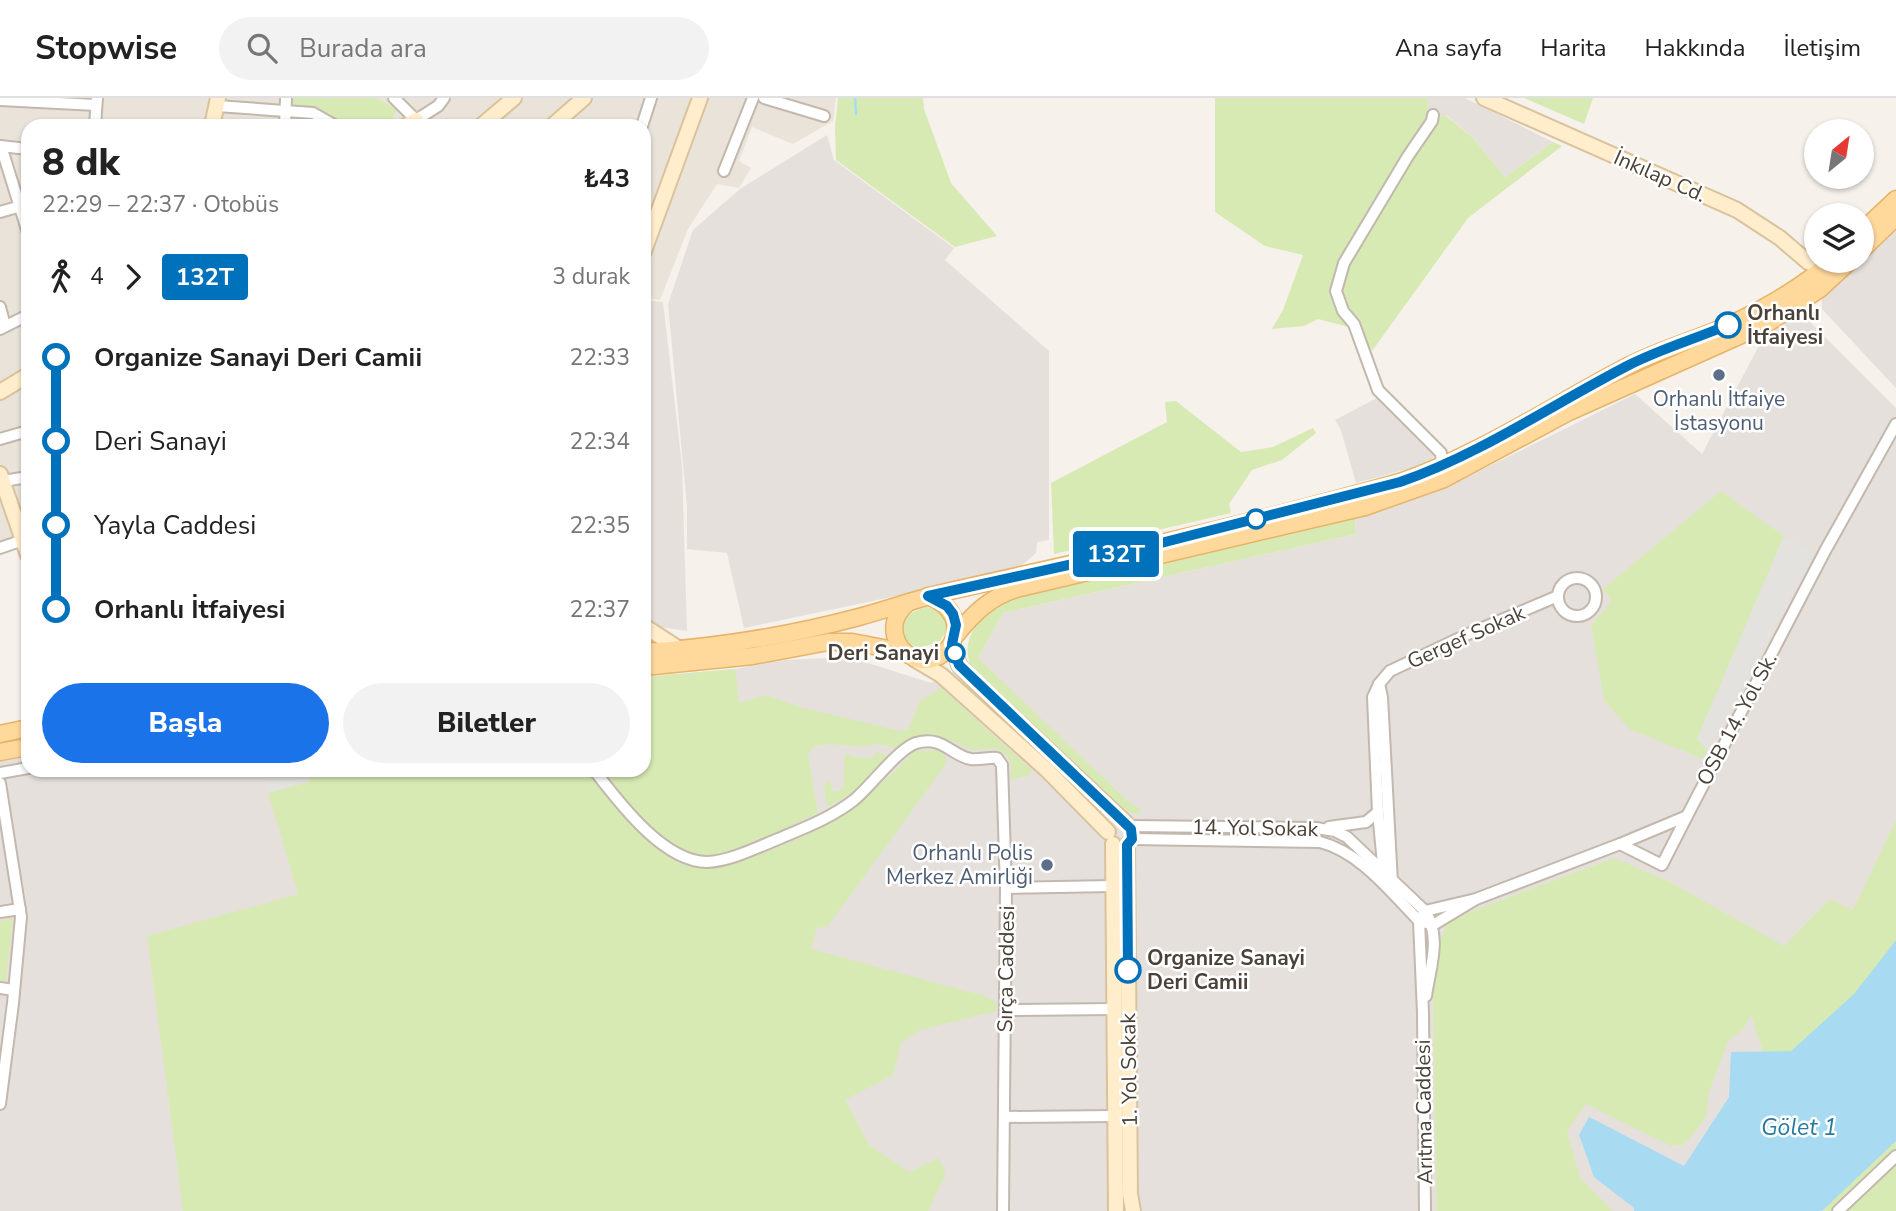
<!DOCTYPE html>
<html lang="tr">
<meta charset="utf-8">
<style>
body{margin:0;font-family:"Nunito Sans",sans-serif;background:#f2f2f2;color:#222;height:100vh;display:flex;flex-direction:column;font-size:26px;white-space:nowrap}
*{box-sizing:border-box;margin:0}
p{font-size:23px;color:#767676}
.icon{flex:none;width:38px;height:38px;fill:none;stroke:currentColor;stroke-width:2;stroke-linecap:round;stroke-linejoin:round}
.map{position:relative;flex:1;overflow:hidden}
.drawer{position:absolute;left:21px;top:21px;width:630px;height:658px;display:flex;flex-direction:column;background:#fff;border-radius:21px;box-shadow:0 2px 5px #0004}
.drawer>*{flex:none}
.badge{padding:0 14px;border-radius:5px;font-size:24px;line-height:46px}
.needle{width:46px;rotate:30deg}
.fabs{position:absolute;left:1804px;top:21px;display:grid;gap:14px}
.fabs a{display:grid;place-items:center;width:70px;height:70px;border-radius:50%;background:#fff;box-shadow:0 2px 5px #0004;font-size:35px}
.map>.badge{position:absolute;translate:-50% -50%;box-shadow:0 0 0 4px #fff}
.legs{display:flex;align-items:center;gap:10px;height:77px;padding:0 21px;font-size:23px}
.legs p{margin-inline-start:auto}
.overview{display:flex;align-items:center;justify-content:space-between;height:119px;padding:0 21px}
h1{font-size:38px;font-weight:800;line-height:52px}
.cta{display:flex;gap:14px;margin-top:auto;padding:14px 21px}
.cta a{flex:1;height:80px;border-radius:42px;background:#1a73e8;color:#fff;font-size:28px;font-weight:800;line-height:80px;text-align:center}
.cta a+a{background:#f2f2f2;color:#222}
ul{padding:0 21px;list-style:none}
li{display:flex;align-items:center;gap:24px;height:84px;font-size:26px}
li i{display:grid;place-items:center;width:10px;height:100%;margin:0 9px;background:currentColor}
li i::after{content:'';width:18px;height:18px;margin:-9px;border:5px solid;border-radius:50%;background:#fff}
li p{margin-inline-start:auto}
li:first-child i{background:linear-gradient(#0000 50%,currentColor 0)}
li:last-child i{background:linear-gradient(currentColor 50%,#0000 0)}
header{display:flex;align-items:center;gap:42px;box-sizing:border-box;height:98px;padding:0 35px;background:#fff;border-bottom:2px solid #e0e0e0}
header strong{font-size:33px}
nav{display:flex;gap:38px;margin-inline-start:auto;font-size:24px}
.search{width:490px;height:63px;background:#f2f2f2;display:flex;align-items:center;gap:18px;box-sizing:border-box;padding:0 24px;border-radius:38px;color:#767676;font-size:26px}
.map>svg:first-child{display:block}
</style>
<header>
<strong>Stopwise</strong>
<div class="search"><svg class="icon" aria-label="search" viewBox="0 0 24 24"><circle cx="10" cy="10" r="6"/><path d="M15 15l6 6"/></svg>Burada ara</div>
<nav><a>Ana sayfa</a><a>Harita</a><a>Hakkında</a><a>İletişim</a></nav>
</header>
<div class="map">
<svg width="1896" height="1113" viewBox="0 0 1896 1113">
<rect width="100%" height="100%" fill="#f6f1eb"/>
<!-- residential -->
<path fill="#eae3d9" d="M0,0h836l-3,23 -40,23 -41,-17 -13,34 12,7 -12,20 -22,-4 -29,45 -28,71 -16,-2v-172h-616v382l-14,4 10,28 -24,8z"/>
<!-- industrial -->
<g fill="#e6e0dc">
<path d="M1430,0h35l88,44 -48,35 -33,-40 -26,-22 -12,6 -7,-16z"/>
<path d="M827,37l7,25 120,88 -9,12 104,91v189l-12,2 -1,11 -21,18 -271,57 -17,-75 -40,-4v-42l-19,-203 25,-74 47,-41z"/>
<path d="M1896,132v158l-74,-79v-10z"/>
<path d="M644,202l19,2 19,164 5,165 -28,-4 -15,-10z"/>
<path d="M1800,214l96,96v803h-1896v-450l28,-4v13h616v-93l91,-8 50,-9 64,-3 82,26 47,-25 25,-45 353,-79 -1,-17 100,-34 180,-89 67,60 63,-120z"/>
<path d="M1379,299l55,55 -1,7 -10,6 -67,18 -15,-53 -6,-10z"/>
</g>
<!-- green -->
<g fill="#d7eab4">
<path d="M292,0h83l22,11 -7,15 -9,2h-38l-27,-16 -24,-4z"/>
<path d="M838,0h85l1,11 27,74 46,53 -42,11 -119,-87 -1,-33z"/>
<path d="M1215,0h215l-3,7 7,16 11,-6 27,22 33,40 48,-35 9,4 -94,72 -96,133 -12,-21 -42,-11 -14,7 -32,3 11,-19 20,-55 -38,-9 -50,-34z"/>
<path d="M1524,0h69l-9,26z"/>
<path d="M1176,303l65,51 32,-5 40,-19 3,5 -34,27 -30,10 -23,34 2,9 -177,41 -3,-71 116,-61 -2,-20z"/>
<path d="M1721,393l63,45 -87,203 10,10 -4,10 -74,-30 -25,-29 -13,-75 21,-24 -9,-12z"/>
<path d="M1355,419l1,17 -353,79 -25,45 150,143 12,8 -1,6 -17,-6 -150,-142c-14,-26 8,-48 24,-66z"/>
<path d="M926,509c14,1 22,10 21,24l-8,11 -20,6c-16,-4 -24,-23 -9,-34 4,-3 11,-5 16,-7z"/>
<path d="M735,571l4,34 27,-8 34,12 100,24 8,-2 12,-28 21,-13 91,82 -3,5 -19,5c1,-10 3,-20 -5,-26 -11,-9 -20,-3 -32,-4 -5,0 -10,-4 -15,-6 -26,-10 -39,-13 -62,4l-18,-4 -15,3 -32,-3 -16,2 -7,8 10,59c-28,12 -75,39 -104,42 -47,5 -87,-52 -110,-85h40v-93z"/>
<path d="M938,652l8,7v7l-118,162 -11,2 -6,21 174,47 12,7 -1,8 -76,19 -19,13 -8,32 -48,25 24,45 40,27 29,-14 8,15 -18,38h-745l-36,-275 151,-42 -30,-101 42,-12 -1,-11h277c22,30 43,55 73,78 7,5 14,12 22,16 36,15 130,-28 161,-49 27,-19 50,-41 73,-64z"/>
<path d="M876,654l15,4 -36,35 -25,15 -4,-3 -2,-16 3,-7 3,2 3,9h6l5,-5v-24l2,-9 6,4 21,1z"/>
<path d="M1896,722v166l-122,97 -23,-67 -9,14 -14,11 -19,51 -3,25 -21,27 -14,2 -85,-42 -19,27 13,47 33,33h-176l-5,-250 16,-41 166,-62 54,23 116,65 46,-47 23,11z"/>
<path d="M13,820l-7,63 -6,-1v-59z"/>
<path d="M1896,993v120h-112z"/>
</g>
<!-- parking -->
<g fill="#e4e2df">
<path d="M1784,438l30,18 -107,195 -10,-10z"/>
<path d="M261,672h47l3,11 -43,12z"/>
</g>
<!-- water -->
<path fill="#a8dbf2" d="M1896,842v201l-74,70h-188v-3l-40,-31 -15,-42 10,-18 95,49 45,-69 2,-45 60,-1 63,-57z"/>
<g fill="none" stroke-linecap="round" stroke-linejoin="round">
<!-- stream -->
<path stroke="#a8dbf2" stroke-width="2.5" d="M855,0l1,16"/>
<!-- street casing -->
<g stroke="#c2b8ad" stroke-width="14">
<g id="street">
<path d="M394,0l22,22 22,-14 6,-8"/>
<path d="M764,0l60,18"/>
<path d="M0,2l96,5"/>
<path d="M217,8l96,7 23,13"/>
<path d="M1433,17l-1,6 -24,35 -64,107 -8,28 7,20 11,13 24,66 63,63 1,13"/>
<path d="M95,28l2,-28"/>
<path d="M285,28l1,-28"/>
<path d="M642,28l9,-28"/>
<path d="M0,48l28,3"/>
<path d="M1,48l27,87"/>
<path d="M724,73l29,-73"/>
<path d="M0,114l28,-8"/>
<path d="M0,209l5,19"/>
<path d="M0,231l28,-14"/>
<path d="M0,341l28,-8"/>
<path d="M3,383l25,-4"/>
<path d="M0,450l23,-8"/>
<circle cx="1577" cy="499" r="19"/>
<path d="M1379,586l3,13 10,186"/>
<path d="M594,672c24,31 69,92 113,92 23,-1 49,-14 71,-23 26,-11 53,-21 76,-39 17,-14 44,-51 62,-57 27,-8 35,13 55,16 9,1 18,-2 26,-1l5,7 4,123 -3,323"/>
<path d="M0,675l28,-5"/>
<path d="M0,685l21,134 -8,86 -13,101"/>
<path d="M1129,728l187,2 19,3 12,6 78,74c17,26 5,57 1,85"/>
<path d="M1329,729l37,-5 12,-10"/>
<path d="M1132,741l188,3c40,10 71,50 99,79l4,92 2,198"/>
<path d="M1620,746l42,21 25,-49"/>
<path d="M1384,776l-6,-62 -5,-115 6,-13 11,-13 76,-36 92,-39"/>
<path d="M1006,790l107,-2"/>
<path d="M1476,801l-43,26 -14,-4 6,-10 51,-12 144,-55 67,-28 138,-265 71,-127"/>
<path d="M0,814l20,-3"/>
<path d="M0,890l14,2"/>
<path d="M1006,912l109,-1"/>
<path d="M1004,1019l111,-1"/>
<path d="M1838,1113l58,-55"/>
</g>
</g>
<!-- secondary casing -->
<g stroke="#d9c39d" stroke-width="18">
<g id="secondary">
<path d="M1484,0l253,112 43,28 28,24 12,4 7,-2"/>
<path d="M212,28l6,-28"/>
<path d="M406,28l10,-6 3,6"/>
<path d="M481,28l33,-28"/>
<path d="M552,28l32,-28"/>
<path d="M644,153l56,-153"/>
<path d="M0,294l28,-17"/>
<path d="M0,376l28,81"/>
<path d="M644,528l37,24"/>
<path d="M952,546l7,21 12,13 155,145"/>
<path d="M914,561l27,16 106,95 61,62"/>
<path d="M1113,746l3,367"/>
<path d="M1127,747l3,349 3,17"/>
</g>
</g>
<!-- primary casing -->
<g stroke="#e6b469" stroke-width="19">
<g id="primary">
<path d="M1862,133l34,-32"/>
<path d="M1862,152l34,-33"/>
<path d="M909,504c-11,9 -17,19 -14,33 2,8 5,14 11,18 37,28 78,-36 22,-57"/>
<path d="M956,537c18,-22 33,-37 60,-46l349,-82 79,-28 125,-67 199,-89 52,-34 30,-28"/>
<path d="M644,554c73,-5 144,-16 215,-35 29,-8 57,-18 87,-25 152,-34 304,-68 454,-110 81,-28 153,-77 228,-116 27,-14 56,-23 84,-34 38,-15 89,-43 119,-71"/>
<path d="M644,569l109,-11 75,-14h24l53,10"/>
<path d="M0,636l28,-6"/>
<path d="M0,654l28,-5"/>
</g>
</g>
<!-- street -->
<use href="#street" stroke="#fff" stroke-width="10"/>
<!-- secondary -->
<use href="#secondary" stroke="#ffedcc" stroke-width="14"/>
<!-- primary -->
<use href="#primary" stroke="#ffd89b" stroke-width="16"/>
</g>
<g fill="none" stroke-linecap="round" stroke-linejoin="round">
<!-- line-1 casing -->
<g stroke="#fff" stroke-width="16">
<path id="line-1" d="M1128,872l-1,-125 5,-6 -1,-10 -172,-164 -7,-21 4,-19 -3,-11 -6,-8 -19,-10 190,-42 282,-72c81,-28 153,-78 229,-117 31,-16 66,-26 99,-40"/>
</g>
<!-- line-1 -->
<use href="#line-1" stroke="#0072bc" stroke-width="10"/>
</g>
<!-- markers -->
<g fill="#fff" stroke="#0072bc" stroke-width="3.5">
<circle cx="1728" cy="227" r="12"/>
<circle cx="1256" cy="421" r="9"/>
<circle cx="955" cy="555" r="9"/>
<circle cx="1128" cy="872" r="12"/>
</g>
<g fill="#5c6f8a" stroke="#fff" stroke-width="2.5">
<circle cx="1719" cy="277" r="7"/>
<circle cx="1047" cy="767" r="7"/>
</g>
<g text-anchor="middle" stroke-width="5" stroke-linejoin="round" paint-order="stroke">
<!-- street labels -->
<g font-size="21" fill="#4a4238" stroke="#fff">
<text transform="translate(1660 78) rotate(24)" y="7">İnkılap Cd.</text>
<text transform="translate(1466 539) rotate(-24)" y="7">Gergef Sokak</text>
<text transform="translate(1737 621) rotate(-62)" y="7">OSB 14. Yol Sk.</text>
<text transform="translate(1255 730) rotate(1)" y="7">14. Yol Sokak</text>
<text transform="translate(1006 871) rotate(-89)" y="7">Sırça Caddesi</text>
<text transform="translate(1129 972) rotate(-91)" y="7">1. Yol Sokak</text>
<text transform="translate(1424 1014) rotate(-91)" y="7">Arıtma Caddesi</text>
</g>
<!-- stop labels -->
<g font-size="21" font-weight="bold" fill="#4a4238" stroke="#fff" text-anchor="start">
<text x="1747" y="222">Orhanlı<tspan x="1747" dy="24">İtfaiyesi</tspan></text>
<text x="939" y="562" text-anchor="end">Deri Sanayi</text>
<text x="1147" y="867">Organize Sanayi<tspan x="1147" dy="24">Deri Camii</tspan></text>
</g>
<!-- service labels -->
<g font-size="21" fill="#4e5e75" stroke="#fff">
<text x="1719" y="308">Orhanlı İtfaiye<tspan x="1719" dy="24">İstasyonu</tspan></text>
<text x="1033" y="762" text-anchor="end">Orhanlı Polis<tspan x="1033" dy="24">Merkez Amirliği</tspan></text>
</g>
<!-- water labels -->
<g font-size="23" font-style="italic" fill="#2a7aa0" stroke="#fff">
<text x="1799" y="1037">Gölet 1</text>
</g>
</g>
</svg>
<div class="fabs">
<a><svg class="needle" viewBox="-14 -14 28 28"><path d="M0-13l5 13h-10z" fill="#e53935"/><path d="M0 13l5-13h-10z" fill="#767676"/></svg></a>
<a><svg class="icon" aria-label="layers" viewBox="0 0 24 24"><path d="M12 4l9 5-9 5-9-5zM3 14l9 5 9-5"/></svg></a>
</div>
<b class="badge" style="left:1116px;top:456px;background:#0072bc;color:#fff">132T</b>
<section class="drawer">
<div class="overview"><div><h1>8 dk</h1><p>22:29 – 22:37 · Otobüs</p></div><b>₺43</b></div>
<div class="legs"><svg class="icon" aria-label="walk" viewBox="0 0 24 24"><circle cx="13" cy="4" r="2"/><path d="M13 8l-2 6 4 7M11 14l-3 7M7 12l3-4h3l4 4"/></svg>4<svg class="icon" aria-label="forward" viewBox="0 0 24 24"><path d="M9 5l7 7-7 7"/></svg><b class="badge" style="background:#0072bc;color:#fff">132T</b><p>3 durak</p></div>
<ul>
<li><i style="color:#0072bc"></i><b>Organize Sanayi Deri Camii</b><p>22:33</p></li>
<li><i style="color:#0072bc"></i><span>Deri Sanayi</span><p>22:34</p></li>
<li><i style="color:#0072bc"></i><span>Yayla Caddesi</span><p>22:35</p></li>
<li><i style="color:#0072bc"></i><b>Orhanlı İtfaiyesi</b><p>22:37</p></li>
</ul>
<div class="cta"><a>Başla</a><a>Biletler</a></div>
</section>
</div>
